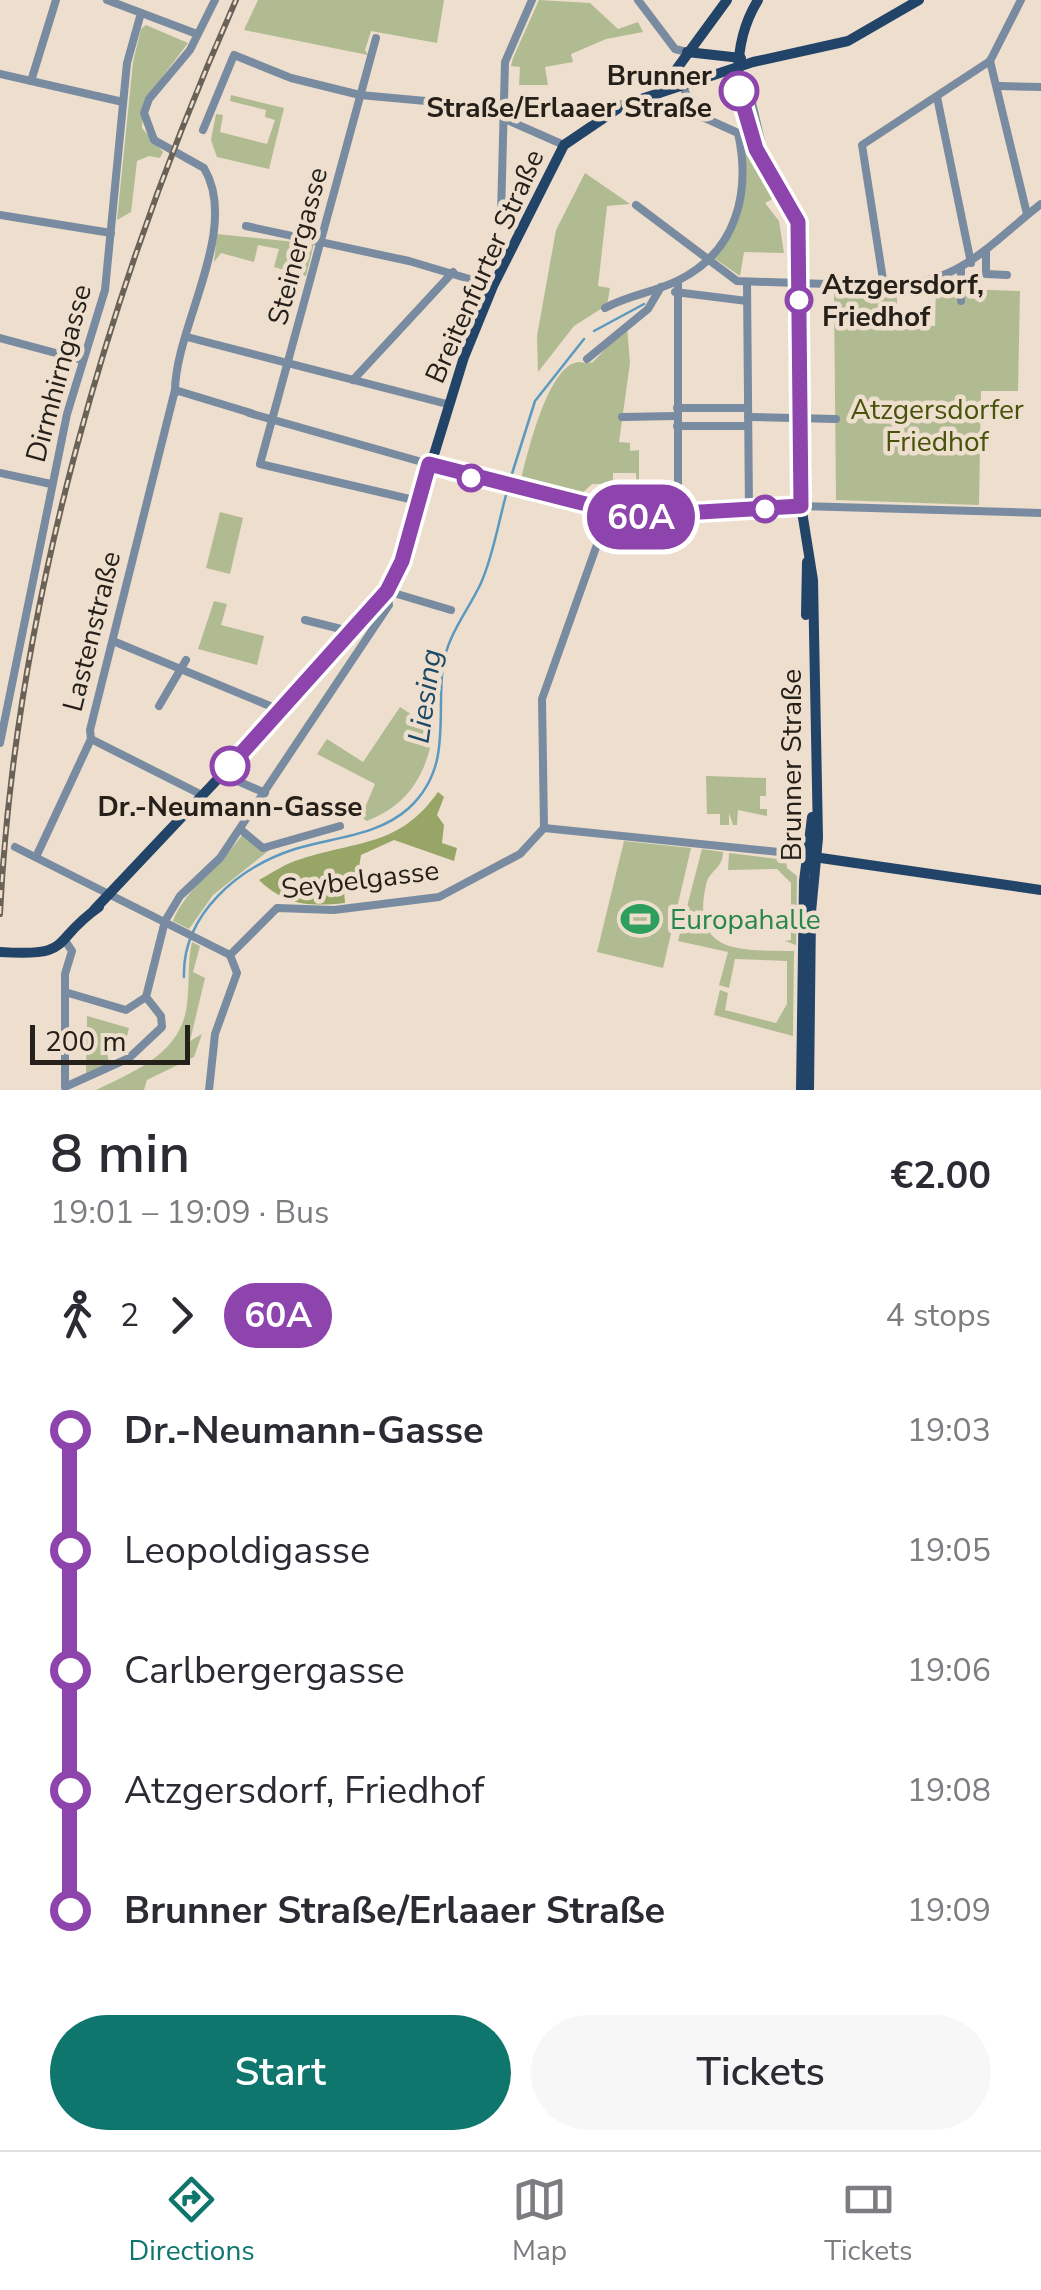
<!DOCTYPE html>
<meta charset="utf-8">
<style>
body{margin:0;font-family:"Nunito Sans",sans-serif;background:#f7f7f7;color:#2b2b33;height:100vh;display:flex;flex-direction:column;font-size:38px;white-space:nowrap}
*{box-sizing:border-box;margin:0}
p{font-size:32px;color:#7c7c81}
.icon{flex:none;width:55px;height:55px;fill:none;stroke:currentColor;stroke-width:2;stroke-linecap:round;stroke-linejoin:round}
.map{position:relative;height:1090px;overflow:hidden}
.details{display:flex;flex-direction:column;background:#fff;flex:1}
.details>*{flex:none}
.badge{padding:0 20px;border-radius:32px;font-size:35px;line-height:65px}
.scale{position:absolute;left:30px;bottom:25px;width:160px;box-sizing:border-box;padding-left:10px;border:5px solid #26201a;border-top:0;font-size:28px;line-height:35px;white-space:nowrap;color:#26201a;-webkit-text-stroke:8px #eedecd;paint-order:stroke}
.map>.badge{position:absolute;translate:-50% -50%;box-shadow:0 0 0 5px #fff}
.legs{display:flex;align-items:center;gap:15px;height:110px;padding:0 50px;font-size:32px}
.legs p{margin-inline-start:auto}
.head{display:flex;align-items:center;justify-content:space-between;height:170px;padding:0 50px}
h1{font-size:55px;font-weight:600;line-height:75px}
.action{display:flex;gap:20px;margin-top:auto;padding:20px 50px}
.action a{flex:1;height:115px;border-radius:60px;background:#0f766e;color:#fff;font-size:40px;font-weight:600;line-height:115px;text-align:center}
.action a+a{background:#f7f7f7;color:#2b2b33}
ul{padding:0 50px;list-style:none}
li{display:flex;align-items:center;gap:35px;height:120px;font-size:38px}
li i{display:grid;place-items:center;width:15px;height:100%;margin:0 12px;background:currentColor}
li i::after{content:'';width:25px;height:25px;margin:-12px;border:8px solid;border-radius:50%;background:#fff}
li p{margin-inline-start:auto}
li:first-child i{background:linear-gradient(#0000 50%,currentColor 0)}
li:last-child i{background:linear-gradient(currentColor 50%,#0000 0)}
.dock{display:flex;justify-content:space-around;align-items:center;height:140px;border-top:2px solid #e1e1e2;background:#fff;font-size:28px;color:#7c7c81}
.dock a{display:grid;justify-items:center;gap:5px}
.dock .on{color:#0f766e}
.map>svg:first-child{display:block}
</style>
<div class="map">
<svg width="1041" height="1090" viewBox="0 0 1041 1090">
<rect width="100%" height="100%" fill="#eedecd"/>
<!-- green -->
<g fill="#b1bb92">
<path d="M258,0h186l-7,43 -66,-12 -6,19 3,5 -124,-25z"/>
<path d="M539,0l51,3 28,26 20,-7 5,10 -37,7 -35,15 2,8 -28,5 3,18h-29l1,-18 -9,-1 2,-8z"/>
<path d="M146,25l42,18 -44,58 -2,27 21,24 -3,6 -11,-2 -12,5 -6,51 -14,8 16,-158 8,-33z"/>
<path d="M231,95l53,13 -15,61 -52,-12 -6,-17 5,-26 7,1 -3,17 47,12 8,-24 -10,-3 1,-7 -36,-9z"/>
<path d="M745,147l37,54 -6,-4 -11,6 14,18 5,32 -40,-1 -4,24 -26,-18c35,-42 26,-64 31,-111z"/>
<path d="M585,173l45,31 -23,2 -9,80 12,2 -3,17 -33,21 -36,46 -1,-36 19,-106z"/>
<path d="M217,234l97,10 -8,32 -32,-9 5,-18 -21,-4 -4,17 -33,-9 -7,9z"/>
<path d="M963,276l1,13 56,2 -2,100h-37l-2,114 -143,-5 -2,-207 63,1v31l38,1 1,-44z"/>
<path d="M627,326l3,37 -11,79 11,1v8l9,-1v33h27l-1,15h-18l-10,-7 -1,-18h-23v9h20v23l11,1 -1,5 -11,-3 -1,-25 -39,1 -14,13 -58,-13c6,-25 27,-118 58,-122 5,0 10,2 15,0z"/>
<path d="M220,512l23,6 -13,56 -24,-6z"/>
<path d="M214,601l13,3 -6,21 43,11 -7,29 -59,-16z"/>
<path d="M400,707l34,22c-7,44 -24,75 -67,92l-6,-4 14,-33 -58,-30 10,-15 36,23z"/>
<path d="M706,776l60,2v18h-6v13h7v7l-29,-6 -1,15h-4l-4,-12v12h-9v-11h-13z"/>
<path d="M242,835l30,13 -59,47 -24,34 -16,-8c12,-32 49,-57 69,-86z"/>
<path d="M624,841l67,7 -28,120 -66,-16z"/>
<path d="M702,849l21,3c0,17 -14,18 -17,33 -16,71 37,65 88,66l-1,85 -79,-21 6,-25 8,3 -3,17 51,13 11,-19v-43l-52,-2 -6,29 -10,-3 9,-33 -50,-11z"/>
<path d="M729,853l57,7 1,8 10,8 -1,69 -11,-4 6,-1v-57l-14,-14 -49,1z"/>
<path d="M192,942l8,4 -7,26 12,6 -15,63 12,-7 -8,23 -47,23 -3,10h-48c39,-19 86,-37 91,-86 3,-22 0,-41 5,-62z"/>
<path d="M87,1016l42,12 -4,16 -20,-3 4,22 -23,10z"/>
</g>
<!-- forest -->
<path fill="#97a667" d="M438,792l6,5 -7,18 7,10 -2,18 15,5 -3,13 -60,-21 -33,15 -3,19 -15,3 2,26c-37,4 -60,2 -86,-23 13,-7 27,-17 42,-21 58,-19 98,-12 137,-67z"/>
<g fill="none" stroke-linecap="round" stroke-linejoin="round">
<!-- stream -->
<g stroke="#5c99c0" stroke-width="2.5">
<path d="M594,331l50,-27"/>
<path d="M510,480l25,-79 49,-62"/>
<path d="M184,977c-2,-63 55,-110 111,-128 39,-12 83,-13 114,-41 44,-41 27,-91 34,-143 5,-31 25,-54 38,-82 13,-29 18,-65 27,-95"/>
</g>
<!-- minor -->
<g stroke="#788ba0" stroke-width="8">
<path d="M107,0l90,34"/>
<path d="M638,0l37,49 12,3"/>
<path d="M376,38l-116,426 158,37"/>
<path d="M990,61l37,153"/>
<path d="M0,74l123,28"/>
<path d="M31,81l25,-81"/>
<path d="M999,86l42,1"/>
<path d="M739,89l12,9 10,43 -5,8"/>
<path d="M937,97l34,166"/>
<path d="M505,119l59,26"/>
<path d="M203,130l31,-75 57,23 69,17 143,13"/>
<path d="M636,205l101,76 147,5c76,-1 102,-39 157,-82"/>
<path d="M0,215l111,18"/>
<path d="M246,226l163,35 84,25"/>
<path d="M520,231l-19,-16 4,-153 27,-62"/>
<path d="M986,250v24l21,1"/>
<path d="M678,281v234"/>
<path d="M747,282l2,228"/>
<path d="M884,286l-22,-141 128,-84 31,-61"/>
<path d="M675,292l72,9"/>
<path d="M961,301v-31"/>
<path d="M605,308c23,-13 51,-16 74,-28 58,-29 72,-88 59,-147l-42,-19 -13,-27"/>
<path d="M187,337l260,67"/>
<path d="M0,338l82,22"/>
<path d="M587,359l61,-50 13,-22"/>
<path d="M353,380l100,-108"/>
<path d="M175,390l76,23"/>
<path d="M175,393c-1,-65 66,-163 29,-225l-50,-28 -10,-27 5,-14 41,-49 25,-50"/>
<path d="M677,408h71"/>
<path d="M249,413l180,51"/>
<path d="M622,417l55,-1"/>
<path d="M748,417l88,2"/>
<path d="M677,426h71"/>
<path d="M0,473l51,11"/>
<path d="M801,506l240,7"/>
<path d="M305,620l48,12"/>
<path d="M113,641l169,70"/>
<path d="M159,706l27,-46"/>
<path d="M91,739l111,56"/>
<path d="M0,743l67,-329 38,-124 22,-227 14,-50"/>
<path d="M222,774l43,19"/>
<path d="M544,828l264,27"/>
<path d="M240,829l23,19 77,-22"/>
<path d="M15,847l215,108"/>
<path d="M36,857l55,-118 -1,-9 85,-340"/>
<path d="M66,942l6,9 -7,23v113l64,-29 33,-31 -1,-11 -15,-19 19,-76 15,-25 40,-38 169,-253 -2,-14 64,19"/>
<path d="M230,955l47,-47 57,2 105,-13 81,-43 24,-26 -2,-129 67,-188"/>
<path d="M65,992l61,18 20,-13"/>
<path d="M209,1090l6,-56 22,-61 -7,-18"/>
</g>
<!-- major -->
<g stroke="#224468" stroke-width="10">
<path d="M758,0c-29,47 -24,110 2,158 14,27 35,44 39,76l1,265 13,81 5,258 -7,74 -2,178"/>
<path d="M687,52l54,6"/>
<path d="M659,93l68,-93"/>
<path d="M429,464l204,52 168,-10"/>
<path d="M806,615l1,-53"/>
<path d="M814,857l227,33"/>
<path d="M94,910l188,-199 84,-94 31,-42 67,-218 29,-71 71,-141 59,-40 130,-43 95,-21 71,-41"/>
<path d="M0,952c75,5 49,-10 99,-45"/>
<path d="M801,1090l3,-209 8,-64"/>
</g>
<!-- rail casing -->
<g stroke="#6a6157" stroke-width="6">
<path id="rail" d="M0,914c15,-308 111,-633 236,-914"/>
</g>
<!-- rail -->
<use href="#rail" stroke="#eedecd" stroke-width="2.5" stroke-dasharray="8" stroke-linecap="butt"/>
</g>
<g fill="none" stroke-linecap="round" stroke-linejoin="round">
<!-- line-1 casing -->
<g stroke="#fff" stroke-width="22">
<path id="line-1" d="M230,766l157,-175 15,-30 27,-97 204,52 168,-10 -3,-284 -42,-73 -17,-58"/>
</g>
<!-- line-1 -->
<use href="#line-1" stroke="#8e44ad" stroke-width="15"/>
</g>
<!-- icons -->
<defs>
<g id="stadium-bare" transform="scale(3)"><path d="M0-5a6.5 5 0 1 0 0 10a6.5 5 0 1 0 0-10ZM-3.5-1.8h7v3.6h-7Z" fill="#2e9e5b" stroke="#eedecd" stroke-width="2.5" paint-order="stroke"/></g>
</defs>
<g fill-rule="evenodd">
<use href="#stadium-bare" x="640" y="919"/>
</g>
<!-- markers -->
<g fill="#fff" stroke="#8e44ad" stroke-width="5">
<circle cx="739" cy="91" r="18"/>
<circle cx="799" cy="300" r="12"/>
<circle cx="471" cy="478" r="12"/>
<circle cx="765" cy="509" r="12"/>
<circle cx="230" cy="766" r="18"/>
</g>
<g text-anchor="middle" stroke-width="9" stroke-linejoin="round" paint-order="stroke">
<!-- stop labels -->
<g font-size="28" font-weight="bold" fill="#26201a" stroke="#eedecd" text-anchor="end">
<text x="712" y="85">Brunner<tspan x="712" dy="32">Straße/Erlaaer Straße</tspan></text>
<text x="822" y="294" text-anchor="start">Atzgersdorf,<tspan x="822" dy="32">Friedhof</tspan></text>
<text x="230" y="816" text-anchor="middle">Dr.-Neumann-Gasse</text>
</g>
<!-- street labels -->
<g font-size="28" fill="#26201a" stroke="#eedecd">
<text transform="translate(297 246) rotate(-75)" y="10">Steinergasse</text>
<text transform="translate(484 266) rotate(-66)" y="10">Breitenfurter Straße</text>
<text transform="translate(58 373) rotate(-75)" y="10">Dirmhirngasse</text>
<text transform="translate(91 631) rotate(-76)" y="10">Lastenstraße</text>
<text transform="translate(791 765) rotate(-90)" y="10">Brunner Straße</text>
<text transform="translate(360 879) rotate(-7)" y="10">Seybelgasse</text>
</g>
<!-- park labels -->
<g font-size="28" fill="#47530a" stroke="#eedecd">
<text x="937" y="419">Atzgersdorfer<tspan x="937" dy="32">Friedhof</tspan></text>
</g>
<!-- leisure labels -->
<g font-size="28" fill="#27864d" stroke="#eedecd" text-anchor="start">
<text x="670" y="929">Europahalle</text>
</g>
<!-- water labels -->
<g font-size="30" font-style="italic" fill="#1b4a66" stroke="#eedecd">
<text transform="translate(425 696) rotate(-82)" y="10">Liesing</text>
</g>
</g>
</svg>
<div class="scale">200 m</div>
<b class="badge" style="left:641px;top:517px;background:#8e44ad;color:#fff">60A</b>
</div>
<section class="details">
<div class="head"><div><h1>8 min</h1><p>19:01 – 19:09 · Bus</p></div><b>€2.00</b></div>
<div class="legs"><svg class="icon" aria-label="walk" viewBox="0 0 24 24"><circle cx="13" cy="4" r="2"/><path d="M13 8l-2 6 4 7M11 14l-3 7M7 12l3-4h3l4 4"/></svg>2<svg class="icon" aria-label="forward" viewBox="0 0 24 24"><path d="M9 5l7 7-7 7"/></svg><b class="badge" style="background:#8e44ad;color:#fff">60A</b><p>4 stops</p></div>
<ul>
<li><i style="color:#8e44ad"></i><b>Dr.-Neumann-Gasse</b><p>19:03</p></li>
<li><i style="color:#8e44ad"></i><span>Leopoldigasse</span><p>19:05</p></li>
<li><i style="color:#8e44ad"></i><span>Carlbergergasse</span><p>19:06</p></li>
<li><i style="color:#8e44ad"></i><span>Atzgersdorf, Friedhof</span><p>19:08</p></li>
<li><i style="color:#8e44ad"></i><b>Brunner Straße/Erlaaer Straße</b><p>19:09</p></li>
</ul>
<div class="action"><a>Start</a><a>Tickets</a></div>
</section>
<nav class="dock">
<a class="on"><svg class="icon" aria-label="directions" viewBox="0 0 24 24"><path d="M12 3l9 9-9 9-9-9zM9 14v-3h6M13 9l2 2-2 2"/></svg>Directions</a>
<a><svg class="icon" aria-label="map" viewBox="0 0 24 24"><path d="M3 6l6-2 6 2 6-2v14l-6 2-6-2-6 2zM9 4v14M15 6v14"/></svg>Map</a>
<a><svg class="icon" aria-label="tickets" viewBox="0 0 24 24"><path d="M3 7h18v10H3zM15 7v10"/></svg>Tickets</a>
</nav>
